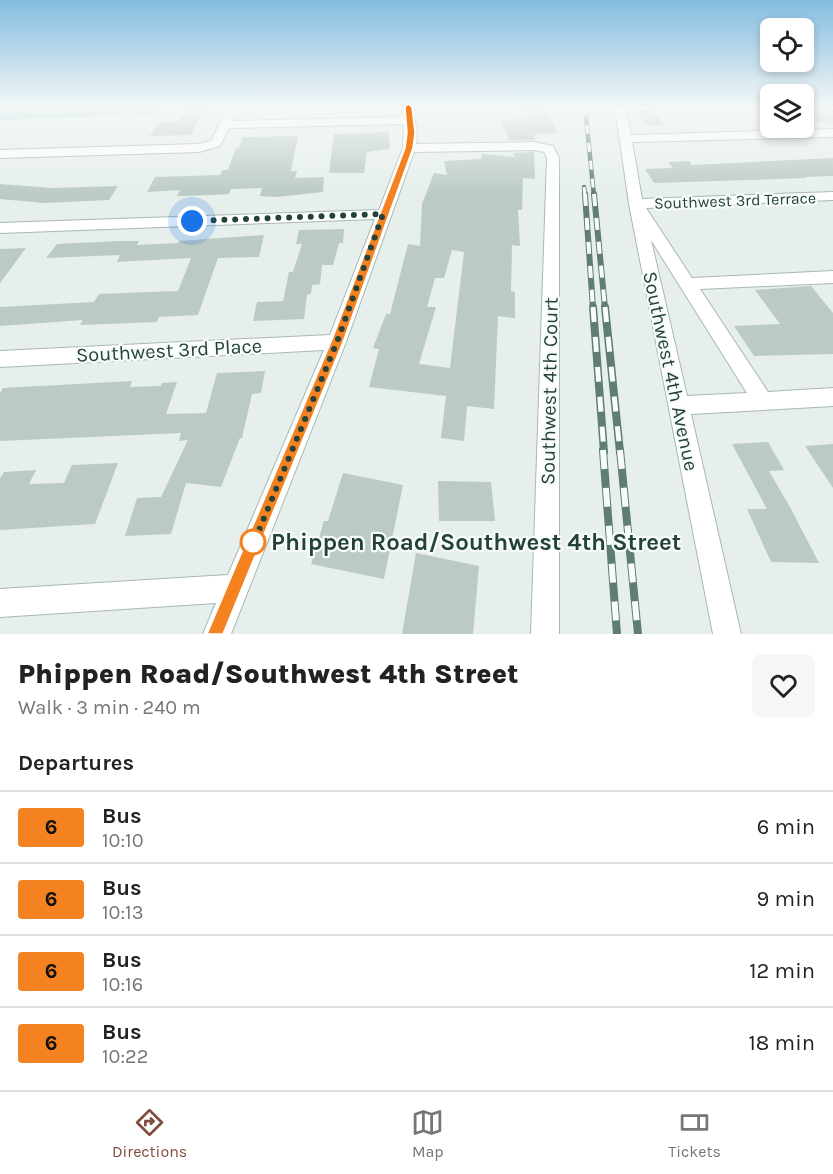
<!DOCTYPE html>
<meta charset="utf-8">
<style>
body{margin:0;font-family:Karla,sans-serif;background:#f6f6f6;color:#222;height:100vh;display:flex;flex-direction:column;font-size:22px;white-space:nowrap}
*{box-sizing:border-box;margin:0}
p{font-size:20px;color:#767676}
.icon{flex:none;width:33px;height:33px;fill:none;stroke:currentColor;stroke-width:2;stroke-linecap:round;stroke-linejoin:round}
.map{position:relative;height:634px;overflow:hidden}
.drawer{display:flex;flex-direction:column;background:#fff;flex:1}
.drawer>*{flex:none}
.badge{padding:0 12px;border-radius:4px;font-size:21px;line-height:39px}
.tools{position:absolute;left:760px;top:18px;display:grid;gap:12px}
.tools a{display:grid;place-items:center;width:54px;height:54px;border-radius:9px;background:#fff;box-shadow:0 3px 9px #0003;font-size:30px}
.you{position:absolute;width:30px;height:30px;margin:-15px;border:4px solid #fff;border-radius:50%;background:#1a73e8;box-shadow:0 0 0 9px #1a73e833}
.map>.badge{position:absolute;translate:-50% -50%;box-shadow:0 0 0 3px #fff}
h2{padding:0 18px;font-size:22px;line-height:54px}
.round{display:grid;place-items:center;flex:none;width:63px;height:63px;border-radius:9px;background:#f6f6f6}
.summary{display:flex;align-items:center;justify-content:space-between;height:102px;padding:0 18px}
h1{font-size:28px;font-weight:800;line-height:45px}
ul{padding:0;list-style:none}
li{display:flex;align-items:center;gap:18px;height:72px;padding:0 18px;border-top:2px solid #e0e0e0}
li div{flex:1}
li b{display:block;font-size:22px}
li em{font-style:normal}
li .badge{min-width:66px;font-weight:700;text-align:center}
.menu{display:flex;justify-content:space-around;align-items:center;height:84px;border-top:2px solid #e0e0e0;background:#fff;font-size:16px;color:#767676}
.menu a{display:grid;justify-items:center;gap:3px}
.menu .selected{color:#804e3d}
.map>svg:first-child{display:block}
</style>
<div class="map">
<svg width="833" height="634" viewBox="0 0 833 634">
<rect width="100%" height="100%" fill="#e6efeb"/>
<!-- water -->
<path fill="#8ec9d4" d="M0,107h169l-22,9 -21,-3 -38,4 -88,3z"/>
<!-- building -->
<g fill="#bbcac4" fill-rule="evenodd">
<path d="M188,107h17l-14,28 -41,1 9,-14 20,-1z"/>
<path d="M523,107h21l14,26 -23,1v6h-26l-8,-20 28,-1z"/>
<path d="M804,107h24l5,3v13l-29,-1z"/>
<path d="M652,110l12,15h-17l-11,-14z"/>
<path d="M389,132l1,17 -23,3 -3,21h-35l5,-39z"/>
<path d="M298,136l-7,35h6l-2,7 29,-1 -1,15 -46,5 -17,-1 2,-8 -31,1 -2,5 -16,1 -36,1 3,-6 -33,2 8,-15 65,-2 2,-5h6l8,-22h3l4,-11z"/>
<path d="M534,152l1,27 -12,-1 -1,32h-4l2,36 -8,-1 -1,46 4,1v26l-17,-2 -4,93 -27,-3 -3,35 -23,-3 5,-42 -77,-9 10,-38 -6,-1 13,-34h4l18,-70 12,2 2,-42 12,-31 13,2 -3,-14 37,-2 1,-5 33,3 -2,-4zM452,250l12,2 -14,116 -31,-4 17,-57h-9l8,-29h9z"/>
<path d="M833,158v18l-28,1 1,1 -152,5 -9,-14 28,-1 -5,-6 21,-1 3,4z"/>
<path d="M0,184l52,4 66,-2 -9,14 -64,3 -45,-4z"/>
<path d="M344,229l-1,14h-4l-6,22h-11l-2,19 -8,1 -1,9 -4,1 -3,24 -51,2 4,-19 26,-1 6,-29h4l9,-28h-6l3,-14z"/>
<path d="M264,235l-5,22 -41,1 -20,57 -39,2 -2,5 -77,3 3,-5 -83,6v-19l94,-5 5,-8 79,-3 13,-33 -74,4 3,-7 -74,3 11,-14 64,-3h18l-2,4 41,-2 1,-2z"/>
<path d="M26,248l-26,35v-34z"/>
<path d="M811,286l22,27v41l-79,2 -20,-30 46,-2 -25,-34z"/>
<path d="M265,371l-4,22 -9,1 -10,44h-2l-19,49 -35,-4 -15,51 -46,2 12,-38 24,-1 27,-57 -9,1 2,-8 -181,8v-48l3,-5 129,-7 -2,6 31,-1 1,-3 15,-1 -11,32 40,-1 11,-40z"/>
<path d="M768,442l16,28 -15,1 22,38 28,54 -48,-1 -24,-53h20l-35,-65z"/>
<path d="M833,444v44l-28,-42z"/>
<path d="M118,463l-23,61 -95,6v-51l4,-7 32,-2 -7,14 35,-1 8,-18z"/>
<path d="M343,473l60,12 -19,94 -73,-15 13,-43h4z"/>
<path d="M438,481l53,1 4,39h-56z"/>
<path d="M416,553l63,13 -6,68h-71z"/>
</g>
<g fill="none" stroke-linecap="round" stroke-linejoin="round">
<!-- minor casing -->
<g stroke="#a8b8b2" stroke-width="2">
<g id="minor">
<path d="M228,107h10l-6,14 172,-4 -1,-10h10l4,26 -1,11 118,-2 19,4 6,12v476h-28l16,-476 -3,-6 -10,-2 -120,2 -68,190 -115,292h-28l13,-31 -216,14v-28l228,-14 96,-225 -324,17v-16l330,-16 45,-116 -375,14v-10l379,-13 24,-62 1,-24 -175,4 -9,18 -21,6 -199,6v-8l198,-6 13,-3z"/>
<path d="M615,107h10l6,28 202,-6v8l-201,5 10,57 191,-7v8l-187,8 46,70 141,-7v12l-133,6 68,103 65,-4v18l-142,8 50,220h-28l-84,-430zM651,240l96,153 -60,3z"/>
</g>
</g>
<!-- minor -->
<use href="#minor" fill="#fff" fill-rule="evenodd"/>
<!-- rail-far3 casing -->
<g stroke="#5f7d75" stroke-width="4.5">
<g id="rail-far3">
<path d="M585,107l9,89"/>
<path d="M584,187l1,9"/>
</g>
</g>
<!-- rail-far2 casing -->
<g stroke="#5f7d75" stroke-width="6">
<g id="rail-far2">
<path d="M585,194l8,114"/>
<path d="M594,194l11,114"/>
</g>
</g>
<!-- rail-far1 casing -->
<g stroke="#5f7d75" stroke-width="8">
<g id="rail-far1">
<path d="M593,307l11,145"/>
<path d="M605,307l15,145"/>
</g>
</g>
<!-- rail casing -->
<g stroke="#5f7d75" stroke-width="8">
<g id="rail">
<path d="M603,450l14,184"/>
<path d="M620,450l18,184"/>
</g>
</g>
<!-- rail-far3 -->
<use href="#rail-far3" stroke="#f7fbf9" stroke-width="3" stroke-dasharray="9" stroke-linecap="butt"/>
<!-- rail-far2 -->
<use href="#rail-far2" stroke="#f7fbf9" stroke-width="4" stroke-dasharray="12" stroke-linecap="butt"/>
<!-- rail-far1 -->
<use href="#rail-far1" stroke="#f7fbf9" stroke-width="5" stroke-dasharray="15" stroke-linecap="butt"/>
<!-- rail -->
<use href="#rail" stroke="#f7fbf9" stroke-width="6" stroke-dasharray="19" stroke-linecap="butt"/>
</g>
<!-- sky -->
<linearGradient id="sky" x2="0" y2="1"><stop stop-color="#84bce0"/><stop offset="0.55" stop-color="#f4f8f6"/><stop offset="1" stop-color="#f4f8f6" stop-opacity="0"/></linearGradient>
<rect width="833" height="195" fill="url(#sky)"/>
<!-- line -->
<path fill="#f58220" stroke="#fff" stroke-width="1.5" d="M408,104l4,3 3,26 -2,15 -70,194 -120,292h-16l124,-292 74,-194 2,-15 -2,-26z"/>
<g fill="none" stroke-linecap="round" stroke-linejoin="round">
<!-- walk -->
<path stroke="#24423a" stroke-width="6" stroke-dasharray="0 10.8" d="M192,221l191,-7 -46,128 -85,205 1,-5"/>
</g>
<!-- markers -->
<circle fill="#fff" stroke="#f58220" stroke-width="3" cx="253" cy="542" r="12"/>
<g text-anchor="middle" stroke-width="4.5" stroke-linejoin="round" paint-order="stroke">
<!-- far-street labels -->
<g font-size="16" fill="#24423a" stroke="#f7fbf9">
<text transform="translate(735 200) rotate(-2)" y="6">Southwest 3rd Terrace</text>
</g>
<!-- street labels -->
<g font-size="20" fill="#24423a" stroke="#f7fbf9">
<text transform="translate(169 350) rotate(-3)" y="7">Southwest 3rd Place</text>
<text transform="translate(671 371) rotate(78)" y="7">Southwest 4th Avenue</text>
<text transform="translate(549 391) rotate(-89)" y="7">Southwest 4th Court</text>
</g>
<!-- near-stop labels -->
<g font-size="24" font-weight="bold" fill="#24423a" stroke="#f7fbf9" text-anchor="start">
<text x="271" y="550">Phippen Road/Southwest 4th Street</text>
</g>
</g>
</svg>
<div class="tools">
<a><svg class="icon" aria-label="locate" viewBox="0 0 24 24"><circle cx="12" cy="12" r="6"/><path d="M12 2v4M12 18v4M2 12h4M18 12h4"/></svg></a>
<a><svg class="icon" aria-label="layers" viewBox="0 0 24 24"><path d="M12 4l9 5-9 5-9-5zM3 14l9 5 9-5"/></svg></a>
</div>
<div class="you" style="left:192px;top:221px"></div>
</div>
<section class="drawer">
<div class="summary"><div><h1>Phippen Road/Southwest 4th Street</h1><p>Walk · 3 min · 240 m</p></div><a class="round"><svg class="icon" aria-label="heart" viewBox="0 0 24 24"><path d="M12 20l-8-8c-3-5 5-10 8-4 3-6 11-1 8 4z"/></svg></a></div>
<h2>Departures</h2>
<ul>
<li><span class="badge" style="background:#f58220;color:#111">6</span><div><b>Bus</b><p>10:10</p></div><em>6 min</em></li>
<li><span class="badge" style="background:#f58220;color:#111">6</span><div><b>Bus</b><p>10:13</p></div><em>9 min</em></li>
<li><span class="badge" style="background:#f58220;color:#111">6</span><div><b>Bus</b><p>10:16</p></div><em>12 min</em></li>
<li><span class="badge" style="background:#f58220;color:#111">6</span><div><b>Bus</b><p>10:22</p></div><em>18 min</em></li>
</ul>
</section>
<nav class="menu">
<a class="selected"><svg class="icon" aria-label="directions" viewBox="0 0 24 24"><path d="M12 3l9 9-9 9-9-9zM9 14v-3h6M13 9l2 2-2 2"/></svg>Directions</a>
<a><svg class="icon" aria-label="map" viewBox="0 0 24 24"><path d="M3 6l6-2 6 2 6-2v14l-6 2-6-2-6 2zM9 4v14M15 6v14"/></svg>Map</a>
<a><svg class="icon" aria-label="tickets" viewBox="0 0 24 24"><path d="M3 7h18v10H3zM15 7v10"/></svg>Tickets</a>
</nav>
